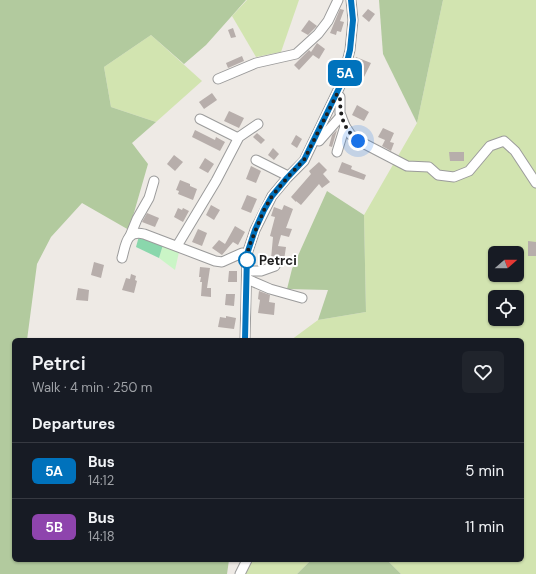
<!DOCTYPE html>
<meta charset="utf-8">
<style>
body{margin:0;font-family:"DM Sans",sans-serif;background:#20242c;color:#f1f3f6;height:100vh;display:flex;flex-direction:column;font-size:15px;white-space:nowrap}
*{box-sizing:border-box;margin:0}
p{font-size:13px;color:#9ea1a6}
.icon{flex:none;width:22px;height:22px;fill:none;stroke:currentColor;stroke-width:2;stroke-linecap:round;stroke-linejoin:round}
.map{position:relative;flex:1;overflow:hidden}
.details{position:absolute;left:12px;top:338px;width:512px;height:224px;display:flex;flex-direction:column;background:#171b24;border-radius:6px;box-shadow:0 1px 3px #0004}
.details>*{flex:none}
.badge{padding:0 8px;border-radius:6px;font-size:14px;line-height:26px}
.needle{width:26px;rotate:70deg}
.controls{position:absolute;left:488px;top:246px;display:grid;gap:8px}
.controls a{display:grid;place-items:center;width:36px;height:36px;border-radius:6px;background:#171b24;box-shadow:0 1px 3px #0004;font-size:20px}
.you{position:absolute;width:20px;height:20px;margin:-10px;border:3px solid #fff;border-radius:50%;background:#1a73e8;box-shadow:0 0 0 6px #1a73e833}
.map>.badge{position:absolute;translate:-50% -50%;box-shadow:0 0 0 2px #fff}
h2{padding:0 20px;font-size:15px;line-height:36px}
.round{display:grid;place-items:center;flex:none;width:42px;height:42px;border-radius:6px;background:#20242c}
.headline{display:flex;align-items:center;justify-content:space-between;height:68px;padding:0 20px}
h1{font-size:19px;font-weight:600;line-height:30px}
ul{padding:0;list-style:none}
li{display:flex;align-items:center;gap:12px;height:56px;padding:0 20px;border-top:1px solid #363941}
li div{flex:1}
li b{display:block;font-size:15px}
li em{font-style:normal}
li .badge{min-width:44px;font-weight:700;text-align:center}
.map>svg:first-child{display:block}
</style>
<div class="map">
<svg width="536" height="574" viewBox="0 0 536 574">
<rect width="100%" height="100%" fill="#eeeae5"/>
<!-- grass -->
<g fill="#d2e4b0" fill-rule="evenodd">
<path d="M247,0h52l-18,52 -25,5 -24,-41z"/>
<path d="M443,0h93v574h-135l-14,-14h135v-220h-231l27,-20 48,-8 -2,-97 53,-92zM495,253h22v22h-22zM495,297h22v22h-22z"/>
<path d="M151,35l51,46 -46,41 -45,-15 -7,-40z"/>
<path d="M251,560h60l-14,14h-52z"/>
</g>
<!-- forest -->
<g fill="#b2ca9e">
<path d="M0,0h246l-40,45 -22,19 -33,-29 -47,32 7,40 45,15 -24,21 16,21 -19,66 -47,-27 -31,34 -14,27 -10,76h-13v220h215l-2,14h-227z"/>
<path d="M379,0h64l-26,123 -34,-69z"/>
<path d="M327,191l37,24 2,97 -48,8 10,-30 -41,-1 5,-20z"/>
<path d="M311,560h76l14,14h-104z"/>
</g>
<!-- park -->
<path fill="#caf5c6" d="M163,245l16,7 -4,18 -16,-12z"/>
<!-- pitch -->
<path fill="#8ad7ac" d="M139,236l24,9 -4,13 -23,-11z"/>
<!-- building -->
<g fill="#b7aeab">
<path d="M340,9l4,1 -4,11 4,1 -3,10 -4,-1 -1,4 -6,-2z"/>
<path d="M368,9l7,5 -6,8 -7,-6z"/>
<path d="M309,20l8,6 -9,9 -7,-4z"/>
<path d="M233,28l3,9 -5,1 -3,-8z"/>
<path d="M317,43l8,6 -6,10 -6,-4 -14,15 -5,-5 15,-15 2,2z"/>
<path d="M242,56l2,5 -16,7 -2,-5z"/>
<path d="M356,57l15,6 -7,14 -8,-4 2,-4 -6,-2z"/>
<path d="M212,93l5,7 -13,9 -5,-7z"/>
<path d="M357,105l12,7 -5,9 -12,-6z"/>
<path d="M229,111l15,7 -5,10 -15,-7z"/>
<path d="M383,128l11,5 -4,9 4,1 -3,8 -9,-5 3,-6 -7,-3z"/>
<path d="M195,130l20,10 1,-3 9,5 -5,9 -28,-14z"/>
<path d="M337,130l-5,17 -3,-1 3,-11z"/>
<path d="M257,133l8,7 -4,4 -8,-7z"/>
<path d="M296,135l6,4 -5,9 -6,-4z"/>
<path d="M273,148l6,6 -5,6 -6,-5z"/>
<path d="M449,152h15v9h-14z"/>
<path d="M174,155l9,7 -8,9 -8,-7z"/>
<path d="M205,158l9,6 -6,9 -9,-5z"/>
<path d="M319,162l8,8 -4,4 7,8 -8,6 -3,-4 -18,21 -5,-4v1l-5,-5 20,-23 -2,-3z"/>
<path d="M342,162l10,4 -1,3 15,6 -2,5 -26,-8z"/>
<path d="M251,166l10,5 -5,12 -10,-4z"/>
<path d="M180,180l10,4v2l7,3 -4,11 -15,-6 1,-3 -3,-1z"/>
<path d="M247,195l10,4 -6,14 -10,-4z"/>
<path d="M211,205l9,5 -6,10 -8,-5z"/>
<path d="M284,205l9,4 -7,19 6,1 -3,8 -8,-2 -3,11 8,1 -2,13 -13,-1 2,-22 -3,-1 5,-19 -4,-1 3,-9 8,3z"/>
<path d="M178,208l4,2 1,-2 6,3 -6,11 -9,-5z"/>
<path d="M147,213l12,5 -4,9 -13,-5z"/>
<path d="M235,226l10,6 -7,13 -5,-3 -11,13 -10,-7 7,-8 6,4z"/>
<path d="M198,229l9,4 -5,13 -10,-4z"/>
<path d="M528,241l8,1v14h-8z"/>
<path d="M94,262l10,3 -3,13 -10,-3z"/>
<path d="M200,267l10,1 -3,20h4v9l-10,-1 1,-14h-2l1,-5h-2z"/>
<path d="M229,271h8v11h-9z"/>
<path d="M131,274l5,2 -1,4 2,1 -3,12 -12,-3 4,-12 4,1z"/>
<path d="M78,288l11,2 -1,11 -12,-1z"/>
<path d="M259,291l11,4 -1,7 6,1 -1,12 -16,-2 2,-13 -2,-1z"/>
<path d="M226,294h9l-1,12 -9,-1z"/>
<path d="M226,316l10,2 -2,11 -16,-2 2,-10 6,1z"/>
</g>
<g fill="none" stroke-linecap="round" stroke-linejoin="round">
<!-- minor casing -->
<g stroke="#9b9b9b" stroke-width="11">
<g id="minor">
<path d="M218,79l38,-16 40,-9 22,-20 10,-13 10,-21"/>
<path d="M337,94l3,3v16l5,13 6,9 8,6 48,25 22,1 9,8 16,2 15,-6 21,-25 14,-5 11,10 21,32"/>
<path d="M200,119l38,19"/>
<path d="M319,141l22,-25"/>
<path d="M337,152l8,-26"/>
<path d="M256,160l32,16"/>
<path d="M130,236l7,-17 12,-21 5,-17"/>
<path d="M177,246l39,-65 23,-44 19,-13"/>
<path d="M122,258c4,-14 4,-28 22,-24l71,27 7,1 20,-9 5,1"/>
<path d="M247,271h14l14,-5"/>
<path d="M247,279l23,10 32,9"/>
<path d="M245,340l2,-86 8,-24 17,-34 15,-18 17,-17 38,-79 8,-32 3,-30 -2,-20"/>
<path d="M240,574l7,-14"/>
</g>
</g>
<!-- minor -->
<use href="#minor" stroke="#fff" stroke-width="9"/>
</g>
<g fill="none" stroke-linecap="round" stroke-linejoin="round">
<!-- line casing -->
<g stroke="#fff" stroke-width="9">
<path id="line" d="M245,340l2,-86 8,-24 9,-20 8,-14 15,-18 17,-18 38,-78 8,-32 3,-30 -2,-20"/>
</g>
<!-- line -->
<use href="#line" stroke="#0072bc" stroke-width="6"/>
<!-- walk -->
<path stroke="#1e1e1e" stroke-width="4" stroke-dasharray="0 7.2" d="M247,260v2v-8l3,-10 14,-34 8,-14 15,-18 17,-18 33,-66 3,3c0,19 3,31 18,44"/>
</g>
<!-- markers -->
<circle fill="#fff" stroke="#0072bc" stroke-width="2" cx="247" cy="260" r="8"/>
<g text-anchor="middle" stroke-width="4" stroke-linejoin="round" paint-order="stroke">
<!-- stop labels -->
<g font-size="13" font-weight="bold" fill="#1e1e1e" stroke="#fff" text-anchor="start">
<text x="259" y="265">Petrci</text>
</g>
</g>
</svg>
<div class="controls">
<a><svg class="needle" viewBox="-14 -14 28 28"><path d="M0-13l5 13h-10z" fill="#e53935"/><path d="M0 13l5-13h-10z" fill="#9ea1a6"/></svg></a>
<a><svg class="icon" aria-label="locate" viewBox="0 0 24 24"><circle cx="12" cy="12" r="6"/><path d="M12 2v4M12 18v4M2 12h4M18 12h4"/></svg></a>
</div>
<div class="you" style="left:358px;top:141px"></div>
<b class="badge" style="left:345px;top:73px;background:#0072bc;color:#fff">5A</b>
<section class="details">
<div class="headline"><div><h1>Petrci</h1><p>Walk · 4 min · 250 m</p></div><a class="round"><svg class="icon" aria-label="heart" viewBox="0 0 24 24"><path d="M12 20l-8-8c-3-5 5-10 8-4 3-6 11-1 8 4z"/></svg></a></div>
<h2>Departures</h2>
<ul>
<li><span class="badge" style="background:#0072bc;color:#fff">5A</span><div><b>Bus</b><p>14:12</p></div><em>5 min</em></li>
<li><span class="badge" style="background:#8e44ad;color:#fff">5B</span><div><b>Bus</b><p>14:18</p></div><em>11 min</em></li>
</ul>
</section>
</div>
